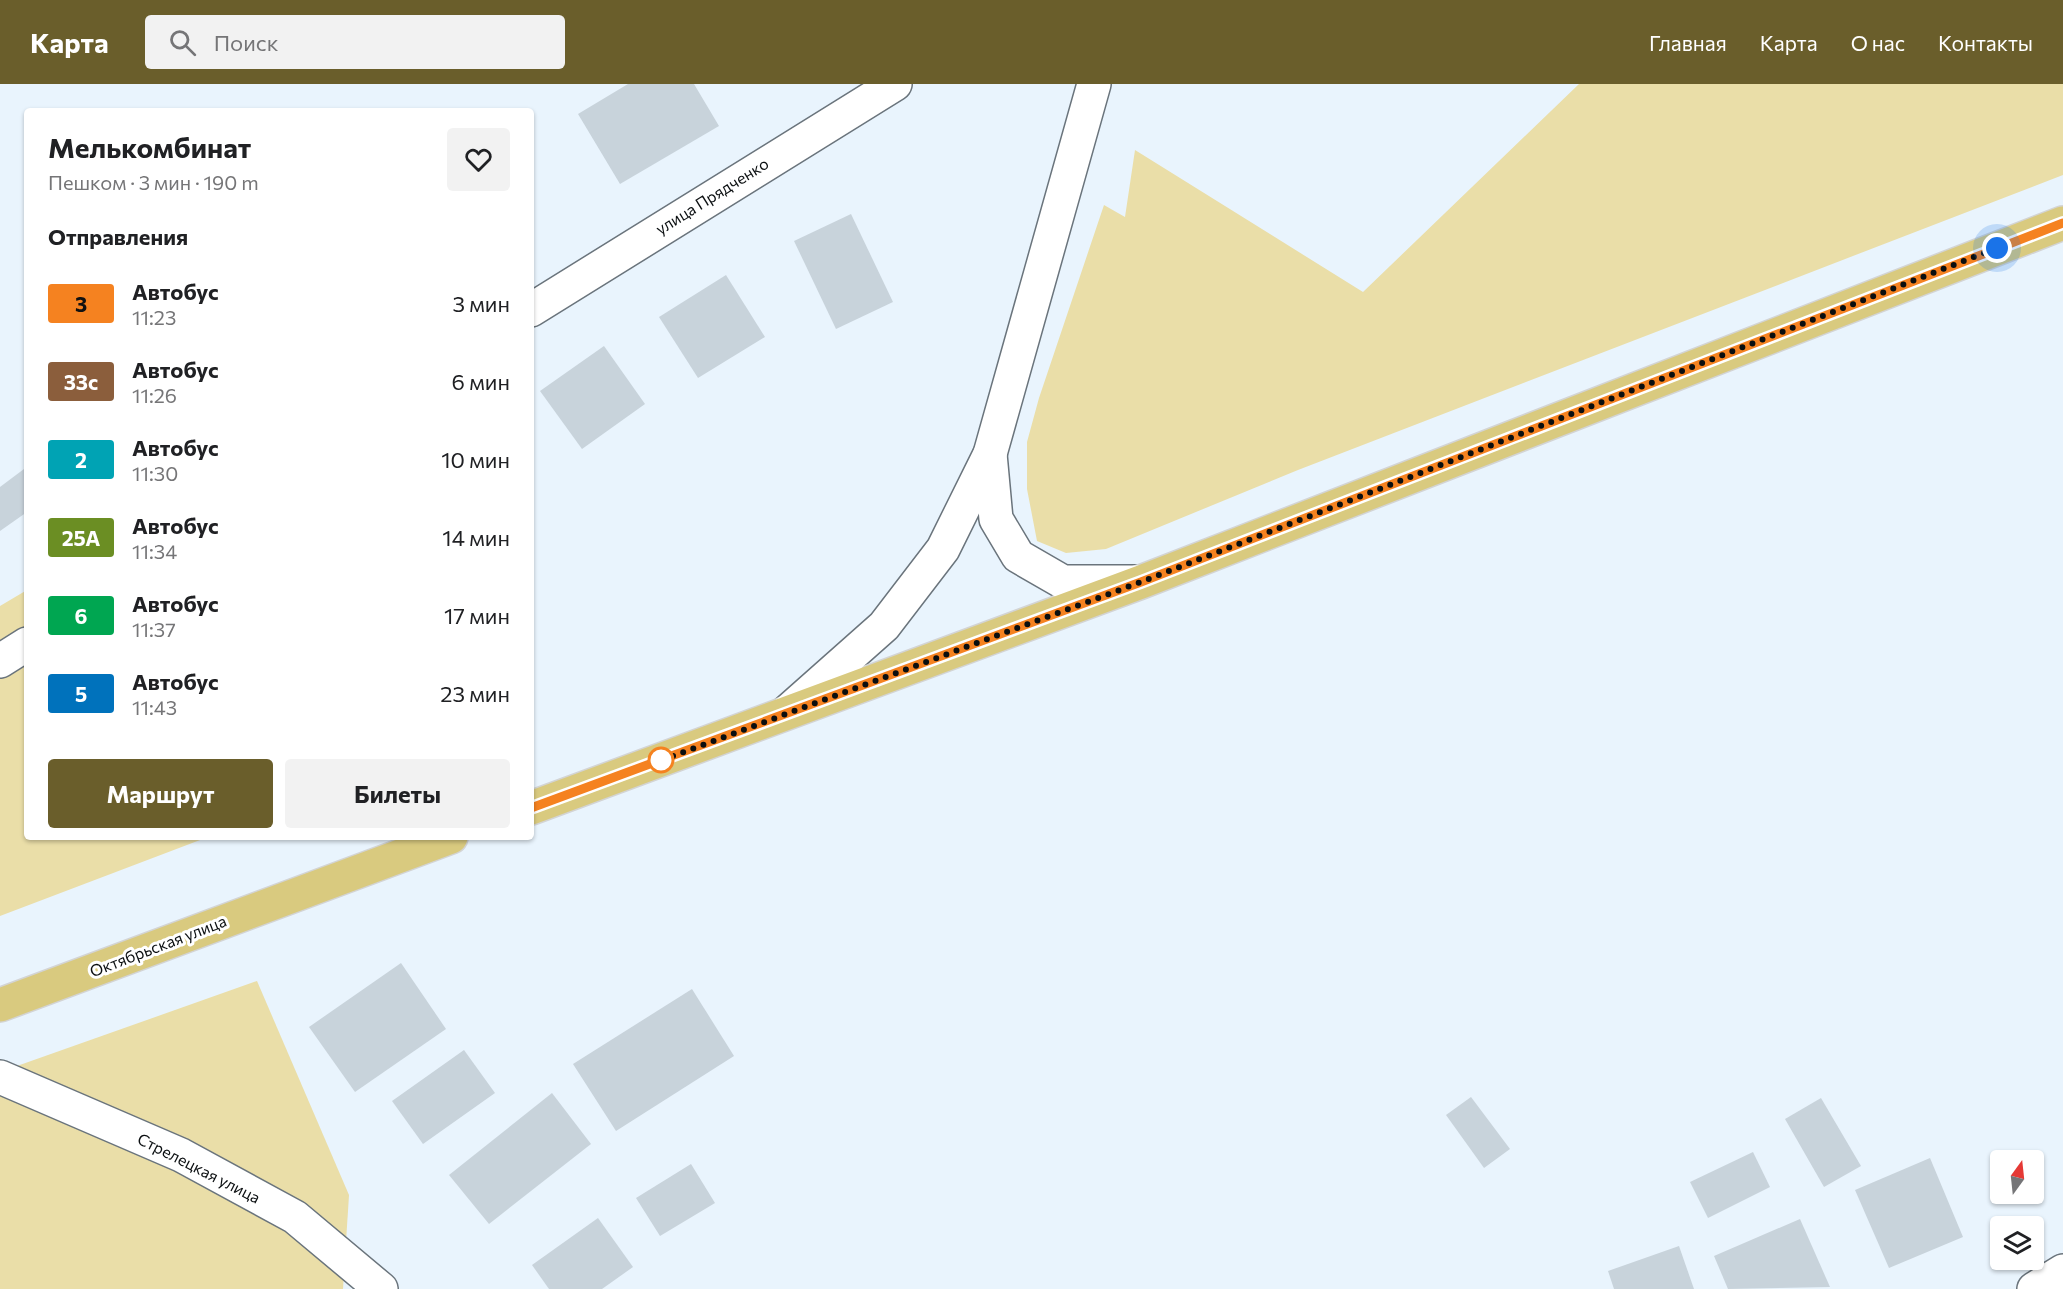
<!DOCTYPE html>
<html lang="ru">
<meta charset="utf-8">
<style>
body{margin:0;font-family:Commissioner,sans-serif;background:#f2f2f2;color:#202124;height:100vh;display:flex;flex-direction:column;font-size:22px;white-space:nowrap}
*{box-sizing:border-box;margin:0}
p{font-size:20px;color:#757577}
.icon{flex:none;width:33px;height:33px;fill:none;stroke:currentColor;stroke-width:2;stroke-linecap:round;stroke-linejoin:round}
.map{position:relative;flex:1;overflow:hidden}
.panel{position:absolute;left:24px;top:24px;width:510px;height:732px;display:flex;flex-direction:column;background:#fff;border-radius:6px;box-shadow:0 2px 4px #0004}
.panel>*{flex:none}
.badge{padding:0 12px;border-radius:4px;font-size:21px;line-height:39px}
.needle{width:39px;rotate:15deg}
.buttons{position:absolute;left:1990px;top:1066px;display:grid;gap:12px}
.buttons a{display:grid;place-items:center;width:54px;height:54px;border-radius:6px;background:#fff;box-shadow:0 2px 4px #0004;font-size:30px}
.you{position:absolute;width:30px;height:30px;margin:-15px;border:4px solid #fff;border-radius:50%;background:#1a73e8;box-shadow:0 0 0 9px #1a73e833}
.map>.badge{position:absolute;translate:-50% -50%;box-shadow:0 0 0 3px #fff}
h2{padding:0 24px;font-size:22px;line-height:54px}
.round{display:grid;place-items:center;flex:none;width:63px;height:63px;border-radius:6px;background:#f2f2f2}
.head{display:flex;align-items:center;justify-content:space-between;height:102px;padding:0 24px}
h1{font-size:28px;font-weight:700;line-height:45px}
.button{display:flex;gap:12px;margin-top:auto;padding:12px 24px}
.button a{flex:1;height:69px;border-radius:6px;background:#6a5e2b;color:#fff;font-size:24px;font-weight:700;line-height:69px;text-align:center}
.button a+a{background:#f2f2f2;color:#202124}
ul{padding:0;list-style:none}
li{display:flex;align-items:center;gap:18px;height:78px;padding:0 24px}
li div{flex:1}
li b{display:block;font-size:22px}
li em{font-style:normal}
li .badge{min-width:66px;font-weight:700;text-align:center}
header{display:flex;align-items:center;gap:36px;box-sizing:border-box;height:84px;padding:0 30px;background:#6a5e2b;color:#fff}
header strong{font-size:28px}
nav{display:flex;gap:33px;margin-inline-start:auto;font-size:21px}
.search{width:420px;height:54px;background:#f2f2f2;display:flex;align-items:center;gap:15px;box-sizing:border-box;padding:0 21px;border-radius:6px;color:#757577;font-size:22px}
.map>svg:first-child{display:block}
</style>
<header>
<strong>Карта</strong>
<div class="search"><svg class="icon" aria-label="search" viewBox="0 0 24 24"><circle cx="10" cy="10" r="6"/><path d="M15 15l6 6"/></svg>Поиск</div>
<nav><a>Главная</a><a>Карта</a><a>О нас</a><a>Контакты</a></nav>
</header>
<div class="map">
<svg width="2063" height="1205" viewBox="0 0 2063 1205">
<rect width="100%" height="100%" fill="#e9f4fd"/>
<!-- green -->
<g fill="#eadea8">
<path d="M1579,0h484v91l-765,295 -192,79 -40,4 -29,-12 -10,-52v-47l12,-44 65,-193 21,12 10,-67 228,142z"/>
<path d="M27,506v247h181l-208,79v-310z"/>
<path d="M257,897l92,214 -6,94h-343v-217z"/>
</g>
<!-- building -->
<g fill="#c8d3db">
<path d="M628,0h66l25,42 -99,58 -42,-70z"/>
<path d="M851,130l42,88 -57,27 -42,-88z"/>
<path d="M726,191l39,62 -67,41 -39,-61z"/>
<path d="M604,262l41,58 -63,45 -42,-58z"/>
<path d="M24,385l3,4v39l-27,19v-44z"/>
<path d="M401,879l45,66 -91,63 -46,-65z"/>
<path d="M692,905l42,67 -118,75 -43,-67z"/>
<path d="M464,966l31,43 -72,51 -31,-43z"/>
<path d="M552,1009l39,51 -102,80 -40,-49z"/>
<path d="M1471,1013l39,52 -26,19 -38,-53z"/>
<path d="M1821,1014l40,68 -37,21 -39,-68z"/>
<path d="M1753,1068l17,35 -62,31 -18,-36z"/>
<path d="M1930,1074l33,79 -74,31 -34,-78z"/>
<path d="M691,1080l24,39 -55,33 -24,-38z"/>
<path d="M598,1134l35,49 -31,22h-53l-17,-24z"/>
<path d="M1800,1135l30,68 -102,2 -14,-33z"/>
<path d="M1679,1162l15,43h-80l-6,-18z"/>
</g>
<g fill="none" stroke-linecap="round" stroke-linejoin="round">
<!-- street casing -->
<g stroke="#6a747c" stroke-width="36">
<g id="street">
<path d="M531,226l364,-226"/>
<path d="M0,577l27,-17"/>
<path d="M0,993l181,78 114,62 86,72"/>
<path d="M2034,1205l29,-18"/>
</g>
</g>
<!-- secondary casing -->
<g stroke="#6a747c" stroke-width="36">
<g id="secondary">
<path d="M990,370l6,65 22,37 45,26h76"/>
<path d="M787,628l97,-86 59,-77 47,-95 104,-370"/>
</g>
</g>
<!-- primary casing -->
<g stroke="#d3d4d4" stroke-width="36">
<g id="primary">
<path d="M531,724l610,-226 922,-359"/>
<path d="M0,921l451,-168"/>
</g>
</g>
<!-- street -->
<use href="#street" stroke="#fff" stroke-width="33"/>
<!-- secondary -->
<use href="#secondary" stroke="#fff" stroke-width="33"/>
<!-- primary -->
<use href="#primary" stroke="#d9ca7f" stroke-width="33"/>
</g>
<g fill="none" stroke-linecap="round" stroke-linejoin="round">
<!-- line casing -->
<g stroke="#fff" stroke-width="14">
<path id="line" d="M531,724l610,-226 922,-359"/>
</g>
<!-- line -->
<use href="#line" stroke="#f58220" stroke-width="9"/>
<!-- walk -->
<path stroke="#0a0e10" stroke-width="6" stroke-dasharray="0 10.8" d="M661,676l-4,2 484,-180 856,-334"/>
</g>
<!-- markers -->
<circle fill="#fff" stroke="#f58220" stroke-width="3" cx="661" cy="676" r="12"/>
<g text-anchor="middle" stroke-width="6" stroke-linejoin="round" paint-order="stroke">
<!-- street labels -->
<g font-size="16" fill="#0a0e10" stroke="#fff">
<text transform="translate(712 112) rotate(-32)" y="6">улица Прядченко</text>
<text transform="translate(158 862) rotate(-21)" y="6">Октябрьская улица</text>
<text transform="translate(199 1084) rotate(27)" y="6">Стрелецкая улица</text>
</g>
</g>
</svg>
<div class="buttons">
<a><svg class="needle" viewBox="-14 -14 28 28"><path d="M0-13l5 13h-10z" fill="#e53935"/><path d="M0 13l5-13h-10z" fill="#757577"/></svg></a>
<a><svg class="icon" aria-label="layers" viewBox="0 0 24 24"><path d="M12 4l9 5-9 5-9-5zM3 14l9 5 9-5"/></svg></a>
</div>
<div class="you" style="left:1997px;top:164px"></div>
<section class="panel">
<div class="head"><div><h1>Мелькомбинат</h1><p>Пешком · 3 мин · 190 m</p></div><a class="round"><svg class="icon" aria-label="heart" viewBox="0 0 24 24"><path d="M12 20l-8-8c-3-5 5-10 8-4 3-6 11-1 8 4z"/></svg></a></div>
<h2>Отправления</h2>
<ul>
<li><span class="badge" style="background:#f58220;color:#111">3</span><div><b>Автобус</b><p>11:23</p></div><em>3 мин</em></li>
<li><span class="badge" style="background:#8b5e3c;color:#fff">33с</span><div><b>Автобус</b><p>11:26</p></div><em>6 мин</em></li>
<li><span class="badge" style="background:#00a3b4;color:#fff">2</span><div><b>Автобус</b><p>11:30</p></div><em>10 мин</em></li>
<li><span class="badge" style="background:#6b8e23;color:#fff">25А</span><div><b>Автобус</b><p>11:34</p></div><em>14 мин</em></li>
<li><span class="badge" style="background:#00a651;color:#fff">6</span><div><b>Автобус</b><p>11:37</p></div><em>17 мин</em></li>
<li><span class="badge" style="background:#0072bc;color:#fff">5</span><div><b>Автобус</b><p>11:43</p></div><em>23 мин</em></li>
</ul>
<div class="button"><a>Маршрут</a><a>Билеты</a></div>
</section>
</div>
